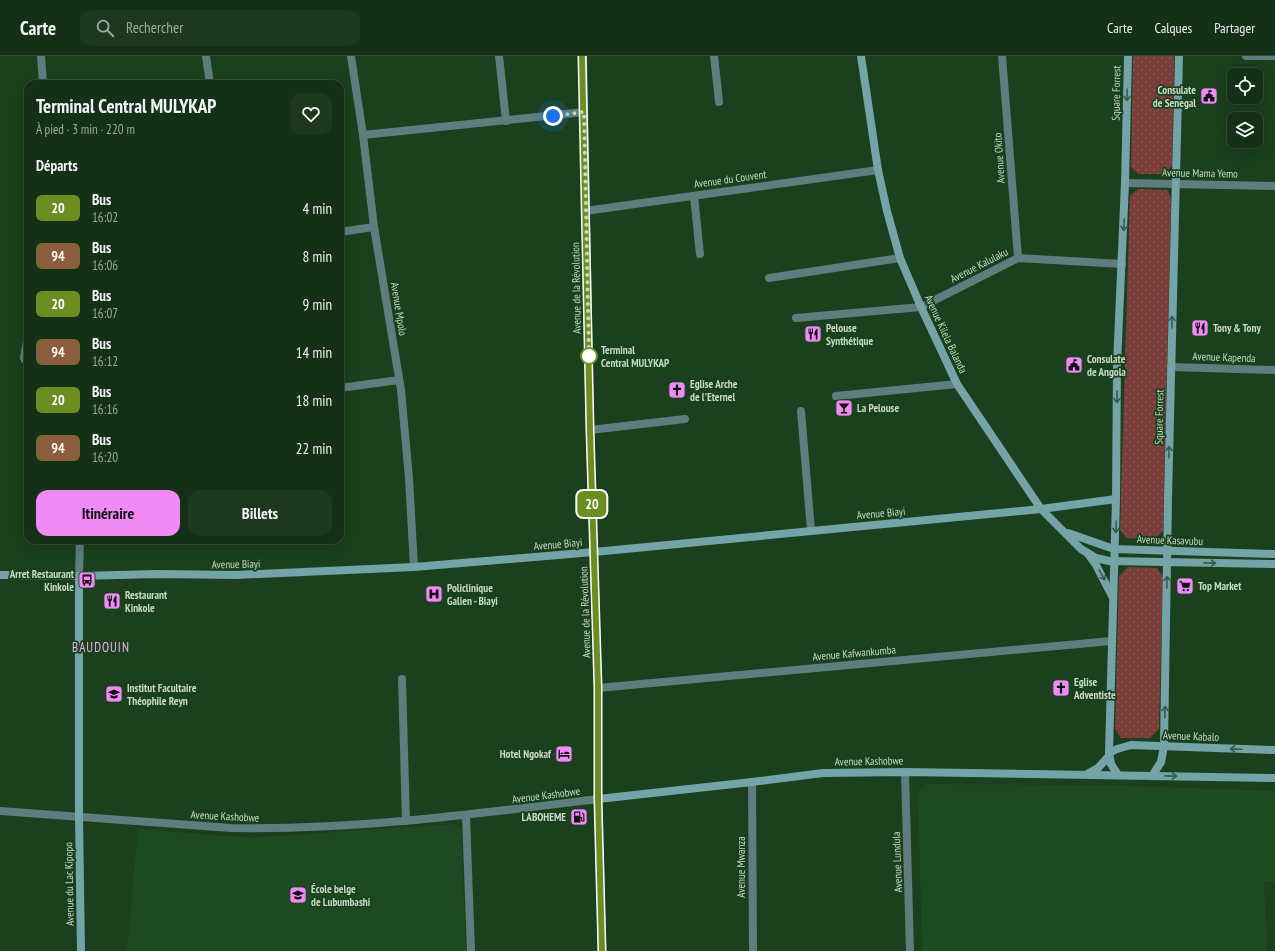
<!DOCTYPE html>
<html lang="fr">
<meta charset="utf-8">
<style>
body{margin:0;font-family:"PT Sans Narrow",sans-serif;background:#1d381f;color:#f1f3f6;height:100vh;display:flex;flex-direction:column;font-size:15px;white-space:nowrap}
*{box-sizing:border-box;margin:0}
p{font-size:13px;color:#9da9a1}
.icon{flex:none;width:22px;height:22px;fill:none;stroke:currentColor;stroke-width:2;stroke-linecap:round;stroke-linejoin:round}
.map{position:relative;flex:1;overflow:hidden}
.details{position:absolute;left:24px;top:24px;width:320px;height:464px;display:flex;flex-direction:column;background:#143016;border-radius:12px;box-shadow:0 4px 16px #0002,0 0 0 1px #334b35}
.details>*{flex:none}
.badge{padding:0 8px;border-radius:6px;font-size:14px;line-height:26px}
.controls{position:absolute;left:1227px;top:12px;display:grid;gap:8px}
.controls a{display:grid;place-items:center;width:36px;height:36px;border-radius:8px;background:#143016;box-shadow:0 4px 16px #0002,0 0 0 1px #334b35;font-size:20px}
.you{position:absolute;width:20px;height:20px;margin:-10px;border:3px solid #fff;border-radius:50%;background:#1a73e8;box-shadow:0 0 0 6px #1a73e833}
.map>.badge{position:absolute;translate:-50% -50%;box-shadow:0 0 0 2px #fff}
h2{padding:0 12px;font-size:15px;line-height:36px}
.round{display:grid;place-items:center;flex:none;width:42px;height:42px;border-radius:12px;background:#1d381f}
.summary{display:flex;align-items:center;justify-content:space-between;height:68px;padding:0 12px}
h1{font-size:19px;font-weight:700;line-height:30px}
.cta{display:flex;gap:8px;margin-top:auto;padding:8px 12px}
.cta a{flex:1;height:46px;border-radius:12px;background:#f08bf6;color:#111;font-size:16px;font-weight:700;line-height:46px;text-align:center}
.cta a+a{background:#1d381f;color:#f1f3f6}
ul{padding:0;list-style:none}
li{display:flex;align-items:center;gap:12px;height:48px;padding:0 12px}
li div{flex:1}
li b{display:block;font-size:15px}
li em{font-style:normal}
li .badge{min-width:44px;font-weight:700;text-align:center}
header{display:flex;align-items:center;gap:24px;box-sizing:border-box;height:56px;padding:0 20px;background:#143016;border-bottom:1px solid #334b35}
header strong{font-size:19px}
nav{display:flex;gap:22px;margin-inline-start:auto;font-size:14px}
.search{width:280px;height:36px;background:#1d381f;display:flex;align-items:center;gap:10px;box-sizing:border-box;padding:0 14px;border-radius:12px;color:#9da9a1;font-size:15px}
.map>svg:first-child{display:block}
</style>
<header>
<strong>Carte</strong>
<div class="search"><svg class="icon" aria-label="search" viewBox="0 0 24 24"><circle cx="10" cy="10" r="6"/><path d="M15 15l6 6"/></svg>Rechercher</div>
<nav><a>Carte</a><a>Calques</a><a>Partager</a></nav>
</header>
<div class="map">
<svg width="1275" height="895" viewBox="0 0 1275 895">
<defs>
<pattern id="park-dots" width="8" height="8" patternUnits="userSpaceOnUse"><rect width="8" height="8" fill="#793e3a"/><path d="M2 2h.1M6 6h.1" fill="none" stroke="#8b5955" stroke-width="1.8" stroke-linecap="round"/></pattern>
</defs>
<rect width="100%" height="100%" fill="#1a401d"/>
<!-- built -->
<g fill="#1e4a21">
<path d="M927,728l178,1 170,6v91h-11l3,69h-345l-4,-159z"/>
<path d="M455,768l6,5 5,122h-339l11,-122 112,9z"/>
</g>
<!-- park -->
<g fill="url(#park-dots)">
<path d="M1133,0h41l-2,109 -6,9h-28l-7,-7z"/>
<path d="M1138,133l29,1 4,8 -8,332 -8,9 -28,-1 -7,-8 10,-334z"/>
<path d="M1128,511l29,1 6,8 -4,153 -9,9h-29l-6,-9 4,-153z"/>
</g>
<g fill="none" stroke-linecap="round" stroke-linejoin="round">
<!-- street -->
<g stroke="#5f7c7f" stroke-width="8">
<path d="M41,0l2,28"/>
<path d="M206,0l4,28"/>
<path d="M351,0l12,79 11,92 27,163 8,88 5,89"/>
<path d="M499,0l7,65"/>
<path d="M714,0l5,46"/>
<path d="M1002,0l16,202"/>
<path d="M1246,0h29"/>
<path d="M363,79l221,-23"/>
<path d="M1125,127l150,3"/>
<path d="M694,140l6,58"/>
<path d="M585,155l293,-41"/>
<path d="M340,176l34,-5"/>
<path d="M769,222l131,-20"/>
<path d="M796,262l125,-11 97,-49 104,6"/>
<path d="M28,279l-4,23 1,2 3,2"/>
<path d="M1171,311l104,3"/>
<path d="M340,332l59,-8"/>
<path d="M836,340l121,-12"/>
<path d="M801,355l10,119"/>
<path d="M590,374l95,-11"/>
<path d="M79,520l1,-36"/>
<path d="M402,623l4,142"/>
<path d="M598,632l513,-47"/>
<path d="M905,716l5,179"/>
<path d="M752,726l1,169"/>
<path d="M0,755l231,17c123,2 245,-14 367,-29"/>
<path d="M466,760l5,135"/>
</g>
<!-- secondary -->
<g stroke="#74a3a8" stroke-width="8">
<path d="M583,0l7,374 8,258v111l4,152"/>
<path d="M861,0l17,114 9,41 13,47 21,49 36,77 84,125 40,40 15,9 13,3 166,3"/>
<path d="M1068,477l46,16 161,5"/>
<path d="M1088,498l8,11 16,31"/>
<path d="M0,519l79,1 78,-2 79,1 178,-8 180,-15 447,-43 75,-10"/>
<path d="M79,520v241l2,134"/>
<path d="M1109,697l8,-4 14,-4 144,5"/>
<path d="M1087,718l11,-6 11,-12"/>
<path d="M1118,719l-7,-11 -2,-11 7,-254 1,-135 8,-181 3,-127"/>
<path d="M1152,720l9,-14 3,-16 4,-248 11,-442"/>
<path d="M598,743l154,-17 71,-9 82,-1 370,6"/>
</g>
</g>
<!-- one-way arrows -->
<defs><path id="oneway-shaft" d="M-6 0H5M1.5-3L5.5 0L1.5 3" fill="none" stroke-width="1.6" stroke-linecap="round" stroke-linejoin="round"/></defs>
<g stroke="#355e47">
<use href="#oneway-shaft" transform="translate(1127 39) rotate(91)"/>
<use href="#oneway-shaft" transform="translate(1124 169) rotate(92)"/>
<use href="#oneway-shaft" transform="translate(1172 266) rotate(-89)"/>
<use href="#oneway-shaft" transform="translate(1117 341) rotate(90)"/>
<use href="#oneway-shaft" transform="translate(1169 396) rotate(-89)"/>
<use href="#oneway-shaft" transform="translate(1116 471) rotate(91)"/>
<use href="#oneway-shaft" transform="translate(1210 507) rotate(1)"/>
<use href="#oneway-shaft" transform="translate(1102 519) rotate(60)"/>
<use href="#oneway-shaft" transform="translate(1167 526) rotate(-89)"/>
<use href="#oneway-shaft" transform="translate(1165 656) rotate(-89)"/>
<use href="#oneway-shaft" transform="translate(1236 693) rotate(-178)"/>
<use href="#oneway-shaft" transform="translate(1171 720) rotate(1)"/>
</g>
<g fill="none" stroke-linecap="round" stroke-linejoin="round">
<!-- line casing -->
<g stroke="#fff" stroke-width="9">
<path id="line" d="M582,0l8,374 8,258v111l4,152"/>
</g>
<!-- line -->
<use href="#line" stroke="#6b8e23" stroke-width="6"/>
<!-- walk -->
<path stroke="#c6dbc6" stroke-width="4" stroke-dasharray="0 7.2" d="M553,60l31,-4 5,244"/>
</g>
<!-- icons -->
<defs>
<g id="civic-square" transform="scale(0.9)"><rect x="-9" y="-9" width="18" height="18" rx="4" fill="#f08bf6" stroke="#1a401d"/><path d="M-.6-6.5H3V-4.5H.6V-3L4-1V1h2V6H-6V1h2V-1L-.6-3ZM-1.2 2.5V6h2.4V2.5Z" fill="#111"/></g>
<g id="restaurant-square" transform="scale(0.9)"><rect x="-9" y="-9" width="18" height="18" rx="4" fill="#f08bf6" stroke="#1a401d"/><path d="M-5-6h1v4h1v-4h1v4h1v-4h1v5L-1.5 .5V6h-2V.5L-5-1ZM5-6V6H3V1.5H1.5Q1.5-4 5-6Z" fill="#111"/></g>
<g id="church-square" transform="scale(0.9)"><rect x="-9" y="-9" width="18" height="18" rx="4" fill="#f08bf6" stroke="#1a401d"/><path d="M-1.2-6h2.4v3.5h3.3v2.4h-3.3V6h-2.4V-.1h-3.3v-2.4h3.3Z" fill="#111"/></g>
<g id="bar-square" transform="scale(0.9)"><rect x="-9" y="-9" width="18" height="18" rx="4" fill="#f08bf6" stroke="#1a401d"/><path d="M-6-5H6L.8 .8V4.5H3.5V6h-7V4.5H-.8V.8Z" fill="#111"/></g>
<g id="bus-square" transform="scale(0.9)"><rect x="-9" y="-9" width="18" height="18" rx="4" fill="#f08bf6" stroke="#1a401d"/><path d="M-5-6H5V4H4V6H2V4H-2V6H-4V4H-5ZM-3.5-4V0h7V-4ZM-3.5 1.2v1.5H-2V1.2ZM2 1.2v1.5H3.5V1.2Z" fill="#111"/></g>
<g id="supermarket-square" transform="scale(0.9)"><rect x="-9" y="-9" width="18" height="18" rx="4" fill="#f08bf6" stroke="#1a401d"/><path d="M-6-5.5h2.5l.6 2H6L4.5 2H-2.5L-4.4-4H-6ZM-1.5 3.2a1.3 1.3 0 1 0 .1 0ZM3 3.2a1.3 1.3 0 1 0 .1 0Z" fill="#111"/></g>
<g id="hospital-square" transform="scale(0.9)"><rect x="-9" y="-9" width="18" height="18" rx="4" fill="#f08bf6" stroke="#1a401d"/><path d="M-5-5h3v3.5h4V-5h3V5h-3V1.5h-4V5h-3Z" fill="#111"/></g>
<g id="university-square" transform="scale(0.9)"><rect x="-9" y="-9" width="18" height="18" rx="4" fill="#f08bf6" stroke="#1a401d"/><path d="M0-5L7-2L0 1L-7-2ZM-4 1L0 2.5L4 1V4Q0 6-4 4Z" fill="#111"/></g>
<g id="hotel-square" transform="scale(0.9)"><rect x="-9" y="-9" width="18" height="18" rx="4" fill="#f08bf6" stroke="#1a401d"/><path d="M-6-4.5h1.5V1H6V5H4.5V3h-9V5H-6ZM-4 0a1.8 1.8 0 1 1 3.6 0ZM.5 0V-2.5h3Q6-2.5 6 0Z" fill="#111"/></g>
<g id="fuel-square" transform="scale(0.9)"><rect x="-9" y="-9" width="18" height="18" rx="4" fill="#f08bf6" stroke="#1a401d"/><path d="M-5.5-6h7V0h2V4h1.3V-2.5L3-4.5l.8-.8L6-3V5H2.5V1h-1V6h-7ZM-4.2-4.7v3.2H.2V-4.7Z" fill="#111"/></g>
<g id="school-square" transform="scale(0.9)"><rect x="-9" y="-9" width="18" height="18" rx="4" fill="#f08bf6" stroke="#1a401d"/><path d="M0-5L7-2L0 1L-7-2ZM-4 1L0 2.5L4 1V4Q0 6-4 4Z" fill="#111"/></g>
</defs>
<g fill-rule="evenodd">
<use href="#civic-square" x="1209" y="40"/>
<use href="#restaurant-square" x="1200" y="272"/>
<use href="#restaurant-square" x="813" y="278"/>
<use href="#civic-square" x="1074" y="309"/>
<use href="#church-square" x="677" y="334"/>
<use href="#bar-square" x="844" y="352"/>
<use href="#bus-square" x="87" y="524"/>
<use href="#supermarket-square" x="1185" y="530"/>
<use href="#hospital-square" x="434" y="538"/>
<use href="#restaurant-square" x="112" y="545"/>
<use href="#church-square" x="1061" y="632"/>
<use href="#university-square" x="114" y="638"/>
<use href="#hotel-square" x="564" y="698"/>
<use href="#fuel-square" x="579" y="761"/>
<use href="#school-square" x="298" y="839"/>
</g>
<!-- markers -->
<circle fill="#fff" stroke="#6b8e23" stroke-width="2" cx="589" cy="300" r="8"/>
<g text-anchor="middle" stroke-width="3.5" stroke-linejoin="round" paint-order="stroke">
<!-- poi labels -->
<g font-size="11" font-weight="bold" fill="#c6dbc6" stroke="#1a401d" text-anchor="start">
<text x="1196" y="38" text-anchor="end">Consulate<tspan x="1196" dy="13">de Senegal</tspan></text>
<text x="826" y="276">Pelouse<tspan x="826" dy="13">Synthétique</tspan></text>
<text x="1213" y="276">Tony &amp; Tony</text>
<text x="1087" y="307">Consulate<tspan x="1087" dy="13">de Angola</tspan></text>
<text x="690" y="332">Eglise Arche<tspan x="690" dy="13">de l'Eternel</tspan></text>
<text x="857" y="356">La Pelouse</text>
<text x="74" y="522" text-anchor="end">Arret Restaurant<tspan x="74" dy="13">Kinkole</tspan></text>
<text x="1198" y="534">Top Market</text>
<text x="447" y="536">Policlinique<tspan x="447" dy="13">Galien - Biayi</tspan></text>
<text x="125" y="543">Restaurant<tspan x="125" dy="13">Kinkole</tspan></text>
<text x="1074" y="630">Eglise<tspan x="1074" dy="13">Adventiste</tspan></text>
<text x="127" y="636">Institut Facultaire<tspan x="127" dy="13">Théophile Reyn</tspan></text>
<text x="551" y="702" text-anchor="end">Hotel Ngokaf</text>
<text x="566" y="765" text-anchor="end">LABOHEME</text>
<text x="311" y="837">École belge<tspan x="311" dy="13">de Lubumbashi</tspan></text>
</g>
<!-- street labels -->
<g font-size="11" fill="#c6dbc6" stroke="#1a401d">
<text transform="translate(1116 37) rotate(-89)" y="4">Square Forrest</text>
<text transform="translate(999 102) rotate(-94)" y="4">Avenue Okito</text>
<text transform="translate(1200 117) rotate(1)" y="4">Avenue Mama Yemo</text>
<text transform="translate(730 123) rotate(-8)" y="4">Avenue du Couvent</text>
<text transform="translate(979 209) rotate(-27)" y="4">Avenue Kalulaku</text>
<text transform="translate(576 232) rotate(-91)" y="4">Avenue de la Révolution</text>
<text transform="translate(399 253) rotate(81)" y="4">Avenue Mpolo</text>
<text transform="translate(946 278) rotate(65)" y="4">Avenue Kilela Balanda</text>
<text transform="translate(1224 301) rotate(2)" y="4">Avenue Kapenda</text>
<text transform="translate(1159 361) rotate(-89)" y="4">Square Forrest</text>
<text transform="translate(881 457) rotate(-5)" y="4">Avenue Biayi</text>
<text transform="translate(1170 484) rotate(2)" y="4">Avenue Kasavubu</text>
<text transform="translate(558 488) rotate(-5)" y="4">Avenue Biayi</text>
<text transform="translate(236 508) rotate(-1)" y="4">Avenue Biayi</text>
<text transform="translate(585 556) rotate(-92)" y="4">Avenue de la Révolution</text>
<text transform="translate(854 597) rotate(-5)" y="4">Avenue Kafwankumba</text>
<text transform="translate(1191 680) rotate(2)" y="4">Avenue Kabalo</text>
<text transform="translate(869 705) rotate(-1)" y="4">Avenue Kashobwe</text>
<text transform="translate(546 739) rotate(-7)" y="4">Avenue Kashobwe</text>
<text transform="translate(225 760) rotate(3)" y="4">Avenue Kashobwe</text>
<text transform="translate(897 806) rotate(-92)" y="4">Avenue Lundula</text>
<text transform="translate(741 811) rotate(-90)" y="4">Avenue Mwanza</text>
<text transform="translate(69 828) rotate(-91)" y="4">Avenue du Lac Kipopo</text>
</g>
<!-- stop labels -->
<g font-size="11" font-weight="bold" fill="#c6dbc6" stroke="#1a401d" text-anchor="start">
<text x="601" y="298">Terminal<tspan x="601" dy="13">Central MULYKAP</tspan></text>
</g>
<!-- quarter labels -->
<g font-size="13" letter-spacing="1" fill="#ebb3ed" stroke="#1a401d">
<text x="101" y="596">BAUDOUIN</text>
</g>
</g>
</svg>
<div class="controls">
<a><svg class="icon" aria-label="locate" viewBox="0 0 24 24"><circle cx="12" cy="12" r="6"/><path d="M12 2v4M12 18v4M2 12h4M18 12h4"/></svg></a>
<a><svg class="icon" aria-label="layers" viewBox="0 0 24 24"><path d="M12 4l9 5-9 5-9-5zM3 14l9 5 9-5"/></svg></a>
</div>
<div class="you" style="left:553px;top:60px"></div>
<b class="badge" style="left:592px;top:448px;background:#6b8e23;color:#fff">20</b>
<section class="details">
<div class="summary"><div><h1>Terminal Central MULYKAP</h1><p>À pied · 3 min · 220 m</p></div><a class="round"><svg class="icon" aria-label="heart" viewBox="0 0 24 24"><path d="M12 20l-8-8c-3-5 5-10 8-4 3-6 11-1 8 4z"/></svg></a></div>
<h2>Départs</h2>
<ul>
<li><span class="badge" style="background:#6b8e23;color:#fff">20</span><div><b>Bus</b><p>16:02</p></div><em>4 min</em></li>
<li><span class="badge" style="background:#8b5e3c;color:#fff">94</span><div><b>Bus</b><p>16:06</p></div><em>8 min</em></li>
<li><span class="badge" style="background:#6b8e23;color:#fff">20</span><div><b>Bus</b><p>16:07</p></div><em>9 min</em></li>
<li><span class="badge" style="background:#8b5e3c;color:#fff">94</span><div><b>Bus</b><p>16:12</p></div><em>14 min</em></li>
<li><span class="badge" style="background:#6b8e23;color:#fff">20</span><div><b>Bus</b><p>16:16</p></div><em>18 min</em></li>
<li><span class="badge" style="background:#8b5e3c;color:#fff">94</span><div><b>Bus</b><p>16:20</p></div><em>22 min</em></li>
</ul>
<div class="cta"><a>Itinéraire</a><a>Billets</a></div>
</section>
</div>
